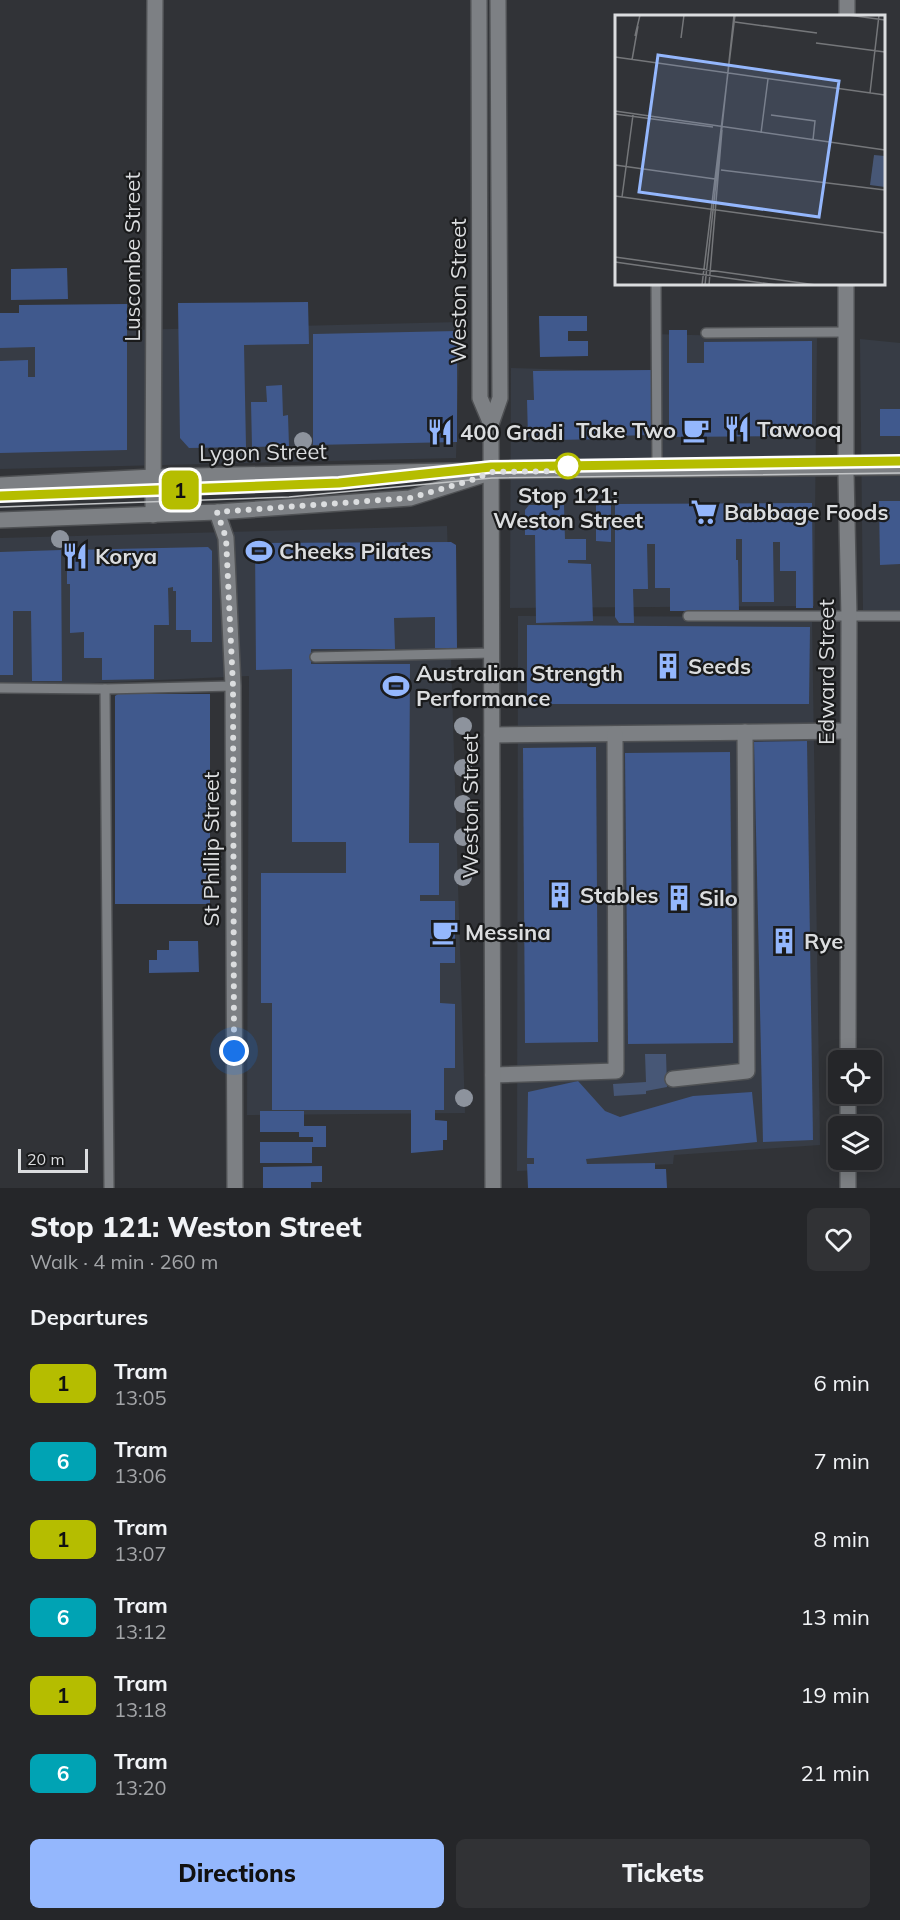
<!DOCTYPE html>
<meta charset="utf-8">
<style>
body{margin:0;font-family:Mulish,sans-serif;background:#313235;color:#f1f3f6;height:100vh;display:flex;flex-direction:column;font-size:22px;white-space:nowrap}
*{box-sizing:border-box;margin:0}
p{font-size:20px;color:#a3a5a8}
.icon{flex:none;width:33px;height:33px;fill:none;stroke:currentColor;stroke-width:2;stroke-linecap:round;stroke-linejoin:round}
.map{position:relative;height:1188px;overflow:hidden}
.sheet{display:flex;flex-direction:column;background:#252629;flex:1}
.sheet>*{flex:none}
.badge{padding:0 12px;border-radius:9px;font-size:21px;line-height:39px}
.fabs{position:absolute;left:828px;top:1050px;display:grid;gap:12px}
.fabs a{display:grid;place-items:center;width:54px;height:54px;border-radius:9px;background:#252629;box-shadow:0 3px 15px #0003,0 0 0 2px #424346;font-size:30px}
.scale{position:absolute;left:18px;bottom:15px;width:70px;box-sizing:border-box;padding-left:6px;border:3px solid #dbdddf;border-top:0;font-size:16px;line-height:21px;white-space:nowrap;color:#dbdddf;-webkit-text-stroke:4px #1a1b1c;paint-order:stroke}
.you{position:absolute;width:30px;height:30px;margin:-15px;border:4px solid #fff;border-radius:50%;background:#1a73e8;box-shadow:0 0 0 9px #1a73e833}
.map>.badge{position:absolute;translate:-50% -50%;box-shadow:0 0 0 3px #fff}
h2{padding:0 30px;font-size:22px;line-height:54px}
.round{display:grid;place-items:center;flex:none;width:63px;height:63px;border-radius:9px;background:#313235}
.overview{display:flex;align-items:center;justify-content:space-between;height:102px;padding:0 30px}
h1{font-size:28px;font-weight:800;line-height:45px}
.button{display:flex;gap:12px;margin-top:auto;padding:12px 30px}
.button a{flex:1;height:69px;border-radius:9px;background:#94b7fd;color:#111;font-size:24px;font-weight:800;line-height:69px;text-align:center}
.button a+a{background:#313235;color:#f1f3f6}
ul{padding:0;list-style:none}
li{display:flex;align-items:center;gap:18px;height:78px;padding:0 30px}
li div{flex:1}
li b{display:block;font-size:22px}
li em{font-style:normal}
li .badge{min-width:66px;font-weight:700;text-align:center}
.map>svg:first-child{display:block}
</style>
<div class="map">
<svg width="900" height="1188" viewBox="0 0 900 1188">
<rect width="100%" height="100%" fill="#313337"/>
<!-- built -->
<g fill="#373c45">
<path d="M460,322l-4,136 -456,11v-136z"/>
<path d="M650,334l167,4 -3,268 -304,2 1,-240 141,4z"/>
<path d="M860,339l40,4v267l-37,1z"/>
<path d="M447,526l18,587 -218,2 2,-439 -249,11v-149z"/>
<path d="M518,616l294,1 8,528 -146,10 -1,9 -156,7z"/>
</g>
<!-- green -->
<path fill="#475776" d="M645,1054h21l1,33 -21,4v3l-32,2 -1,-12 33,-2z"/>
<!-- building -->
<g fill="#40598d">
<path d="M67,268l1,31 -57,1v-31z"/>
<path d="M308,302l1,42 -65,1 2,102 -57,1 -9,-10 -2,-135z"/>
<path d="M127,304v146l-127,3v-92l28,-1v17h7v-30l-35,1v-35h19v-8z"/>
<path d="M539,316h48v15h-19v10h20v15l-48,1z"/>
<path d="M669,330h18v33h17v-21l108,-1v90l-4,5 -139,1z"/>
<path d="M457,331v111l-144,3v-111z"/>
<path d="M651,370l1,65 -41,1 -1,-2h-8v5l-43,1v-5l-31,2 -1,-37h7l-1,-29z"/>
<path d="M282,385l1,31 5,-1 1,31 -37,1 -1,-45h16l-1,-16z"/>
<rect x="880" y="409" width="20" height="27"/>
<path d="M879,501h21v63l-20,1z"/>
<path d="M812,503l1,105h-17v-37h-16v-29h-7l1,60h-32v-63h-6v21h2l1,51h-69v-23h-15v-44h-8l1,45h-15l1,34h-15l-4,-6v-113z"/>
<path d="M596,504h15v38l-15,-1z"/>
<path d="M529,505h35l1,34h21v21h-18v3l23,1 2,57 -57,2 -1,-88h-10v-25z"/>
<path d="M451,542l5,3 1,103h-22v-31l-41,1 1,31h-84v15h99l-1,179h30v52h-19v6h35v62h-15v40l15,1v64h-11v42h-9v10l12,1v19h-4v10l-32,3v-43h-139v-107h-11v-130h85v-31h-54v-173l-36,1 -1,-127z"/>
<path d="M208,547l4,4v91h-21v-12h-15v-39h-3v-4l-5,1 1,37h-15v54l-52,1v-22h-18v-26l-14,1v-49h-3v-34z"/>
<path d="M61,550l1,131h-30l-1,-70h-18v64h-13v-123z"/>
<path d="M527,625l283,2 -1,77h-282z"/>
<path d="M118,694h92v210h-95v-208z"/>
<path d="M807,741l6,399 -50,2 -9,-400z"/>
<path d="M596,747l2,295 -73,1 -2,-295z"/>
<path d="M730,752l3,291 -105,1 -3,-291z"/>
<path d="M169,941h29l1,31 -50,1v-13h8v-10h12z"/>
<path d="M578,1081l27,30 15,6 73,-21 59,-4 5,50 -171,17 1,5 68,-1v6h11l1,19h-139l-1,-24h7v-6h-7l1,-66z"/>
<path d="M260,1111h44v15h22v21h-14v16h-52v-21h53v-5h-14v-5h-39z"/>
<path d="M322,1166v16h-11v6h-48v-21z"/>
</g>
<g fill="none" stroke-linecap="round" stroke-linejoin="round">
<!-- lane casing -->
<g stroke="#4f5154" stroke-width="12">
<g id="lane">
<path d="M656,284l1,186"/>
<path d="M706,333l140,-1"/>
<path d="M688,616h212"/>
<path d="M315,657l177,-4"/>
<path d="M0,688l105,1 128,-3"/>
<path d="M105,689l4,499"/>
</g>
</g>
<!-- street casing -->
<g stroke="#4f5154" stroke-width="18">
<g id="street">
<path d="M479,0l1,398 11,26"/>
<path d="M847,16v-16"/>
<path d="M846,284v189l3,144 -1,443"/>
<path d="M217,512l9,26 7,148 2,502"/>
<path d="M153,515l2,-515"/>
<path d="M492,735l356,-4"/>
<path d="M493,1075l123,-4 -1,-337"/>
<path d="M673,1079l74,-8 -2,-339"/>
<path d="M848,1126v-32"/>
<path d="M493,1188l-2,-764 9,-26 -2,-398"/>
<path d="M848,1188v-28"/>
</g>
</g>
<!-- secondary casing -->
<g stroke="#4f5154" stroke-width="18">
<g id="secondary">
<path d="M0,485l153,-8 82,-2 215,-4 450,-4"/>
<path d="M0,520l217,-8 193,-14 73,-23"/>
</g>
</g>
<!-- lane -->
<use href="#lane" stroke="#7d8084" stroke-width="9"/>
<!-- street -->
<use href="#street" stroke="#7d8084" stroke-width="15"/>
<!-- secondary -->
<use href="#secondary" stroke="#7d8084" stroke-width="15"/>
<!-- tram -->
<g stroke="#c2c4c6" stroke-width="1.5">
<path d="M0,496l339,-13 152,-16 409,-6"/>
<path d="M0,507l289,-10 203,-19 408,-5"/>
</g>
</g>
<!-- trees -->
<g fill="#8d939d">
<circle cx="303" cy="441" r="9"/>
<circle cx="60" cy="539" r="9"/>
<circle cx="463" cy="726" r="9"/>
<circle cx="463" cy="768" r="9"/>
<circle cx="463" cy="804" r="9"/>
<circle cx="463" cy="837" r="9"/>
<circle cx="463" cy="877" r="9"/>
<circle cx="464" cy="1098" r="9"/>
</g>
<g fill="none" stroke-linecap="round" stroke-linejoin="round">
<!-- line casing -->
<g stroke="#fff" stroke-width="14">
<path id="line" d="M0,496l339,-13 152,-16 409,-6"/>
</g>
<!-- line -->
<use href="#line" stroke="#b5bd00" stroke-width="9"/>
<!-- walk -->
<path stroke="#dbdddf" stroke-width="6" stroke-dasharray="0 10.8" d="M234,1051l-1,-365 -7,-148 -9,-26 193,-14 62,-18 20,-8 82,-1 -6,-5"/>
</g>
<!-- icons -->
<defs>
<g id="restaurant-bare" transform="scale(2.07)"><path d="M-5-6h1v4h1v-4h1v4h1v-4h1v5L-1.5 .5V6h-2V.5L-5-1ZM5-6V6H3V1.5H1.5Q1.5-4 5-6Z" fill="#94b7fd" stroke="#1a1b1c" stroke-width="2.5" paint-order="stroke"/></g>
<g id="cafe-bare" transform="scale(2.07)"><path d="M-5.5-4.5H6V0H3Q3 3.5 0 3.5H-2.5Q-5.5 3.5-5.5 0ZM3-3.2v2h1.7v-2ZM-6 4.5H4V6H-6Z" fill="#94b7fd" stroke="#1a1b1c" stroke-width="2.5" paint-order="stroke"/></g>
<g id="supermarket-bare" transform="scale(2.07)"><path d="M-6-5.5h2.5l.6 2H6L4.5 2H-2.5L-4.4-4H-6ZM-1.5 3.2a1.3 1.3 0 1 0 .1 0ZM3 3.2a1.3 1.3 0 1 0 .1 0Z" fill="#94b7fd" stroke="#1a1b1c" stroke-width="2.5" paint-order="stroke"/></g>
<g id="stadium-bare" transform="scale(2.07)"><path d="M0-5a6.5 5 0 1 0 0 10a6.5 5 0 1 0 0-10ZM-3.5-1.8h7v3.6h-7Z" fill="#94b7fd" stroke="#1a1b1c" stroke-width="2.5" paint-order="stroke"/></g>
<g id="building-bare" transform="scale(2.07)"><path d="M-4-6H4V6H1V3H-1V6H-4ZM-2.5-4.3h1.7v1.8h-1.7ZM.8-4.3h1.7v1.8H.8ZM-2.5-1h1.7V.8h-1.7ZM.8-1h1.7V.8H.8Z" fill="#94b7fd" stroke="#1a1b1c" stroke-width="2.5" paint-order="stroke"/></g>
</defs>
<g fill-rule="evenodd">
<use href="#restaurant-bare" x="737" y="429"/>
<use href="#cafe-bare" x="696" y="430"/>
<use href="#restaurant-bare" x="440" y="432"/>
<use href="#supermarket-bare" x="704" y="512"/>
<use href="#stadium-bare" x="259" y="551"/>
<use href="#restaurant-bare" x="75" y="556"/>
<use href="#building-bare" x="668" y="666"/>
<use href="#stadium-bare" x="396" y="686"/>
<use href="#building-bare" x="560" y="895"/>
<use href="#building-bare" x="679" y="898"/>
<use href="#cafe-bare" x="445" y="932"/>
<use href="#building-bare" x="784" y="941"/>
</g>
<!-- markers -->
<circle fill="#fff" stroke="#b5bd00" stroke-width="3" cx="568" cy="466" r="12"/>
<g text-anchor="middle" stroke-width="4.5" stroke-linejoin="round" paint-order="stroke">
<!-- street labels -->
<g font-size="22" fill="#dbdddf" stroke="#1a1b1c">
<text transform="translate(132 257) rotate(-90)" y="8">Luscombe Street</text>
<text transform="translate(458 291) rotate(-90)" y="8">Weston Street</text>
<text transform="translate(263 452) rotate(-1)" y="8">Lygon Street</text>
<text transform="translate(826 672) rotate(-90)" y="8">Edward Street</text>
<text transform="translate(470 806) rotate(-90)" y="8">Weston Street</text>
<text transform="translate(211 849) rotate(-90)" y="8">St Phillip Street</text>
</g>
<!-- poi labels -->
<g font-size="22" font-weight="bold" fill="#dbdddf" stroke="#1a1b1c" text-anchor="start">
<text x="757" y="437">Tawooq</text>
<text x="676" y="438" text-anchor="end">Take Two</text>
<text x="460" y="440">400 Gradi</text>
<text x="724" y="520">Babbage Foods</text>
<text x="279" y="559">Cheeks Pilates</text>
<text x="95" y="564">Korya</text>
<text x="688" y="674">Seeds</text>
<text x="416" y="681">Australian Strength<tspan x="416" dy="25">Performance</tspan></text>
<text x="580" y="903">Stables</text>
<text x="699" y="906">Silo</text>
<text x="465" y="940">Messina</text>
<text x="804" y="949">Rye</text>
</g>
<!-- stop labels -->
<g font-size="22" font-weight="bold" fill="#dbdddf" stroke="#1a1b1c">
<text x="568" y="503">Stop 121:<tspan x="568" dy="25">Weston Street</tspan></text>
</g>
</g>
<!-- overview -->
<g transform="translate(615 15)">
<rect width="270" height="270" fill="#313337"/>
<path d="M259,140l11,1v31l-15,-2z" fill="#475776"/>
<path fill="none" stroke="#75777a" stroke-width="1.5" d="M233,0l37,5M120,7l82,11M20,21l5,-21M66,23l3,-23M201,28l69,9M0,42l270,38M17,45l6,-34M255,78l9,-78M0,96l270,39M0,99l98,13M156,100l44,6 -2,19M146,118l7,-54M0,150l100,14M106,155l164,20M0,181l270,37M7,182l11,-82M0,242l201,28M0,247l162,23M87,270l33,-270M90,270l29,-270M94,270l13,-155"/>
<path fill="#94b7fd" fill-opacity="0.15" stroke="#94b7fd" stroke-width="3" d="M43,40l181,26 -20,136 -180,-25z"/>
<rect width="270" height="270" fill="none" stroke="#dbdddf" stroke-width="3"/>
</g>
</svg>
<div class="fabs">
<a><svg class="icon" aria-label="locate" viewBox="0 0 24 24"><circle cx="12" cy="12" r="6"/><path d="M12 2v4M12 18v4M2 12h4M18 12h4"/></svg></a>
<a><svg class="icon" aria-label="layers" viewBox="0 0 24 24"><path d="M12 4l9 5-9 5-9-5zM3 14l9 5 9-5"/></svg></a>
</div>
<div class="scale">20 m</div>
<div class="you" style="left:234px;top:1051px"></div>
<b class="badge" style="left:180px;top:490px;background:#b5bd00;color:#111">1</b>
</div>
<section class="sheet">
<div class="overview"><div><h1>Stop 121: Weston Street</h1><p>Walk · 4 min · 260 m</p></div><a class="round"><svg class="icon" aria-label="heart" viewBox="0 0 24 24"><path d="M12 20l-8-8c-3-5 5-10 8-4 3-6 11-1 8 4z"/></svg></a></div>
<h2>Departures</h2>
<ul>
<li><span class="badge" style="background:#b5bd00;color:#111">1</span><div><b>Tram</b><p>13:05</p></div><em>6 min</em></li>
<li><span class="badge" style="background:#00a3b4;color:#fff">6</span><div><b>Tram</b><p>13:06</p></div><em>7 min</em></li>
<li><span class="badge" style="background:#b5bd00;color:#111">1</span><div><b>Tram</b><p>13:07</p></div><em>8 min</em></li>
<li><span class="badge" style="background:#00a3b4;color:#fff">6</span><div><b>Tram</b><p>13:12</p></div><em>13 min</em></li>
<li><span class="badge" style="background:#b5bd00;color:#111">1</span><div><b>Tram</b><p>13:18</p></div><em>19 min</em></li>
<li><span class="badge" style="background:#00a3b4;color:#fff">6</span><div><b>Tram</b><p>13:20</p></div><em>21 min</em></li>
</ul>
<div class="button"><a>Directions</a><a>Tickets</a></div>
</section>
